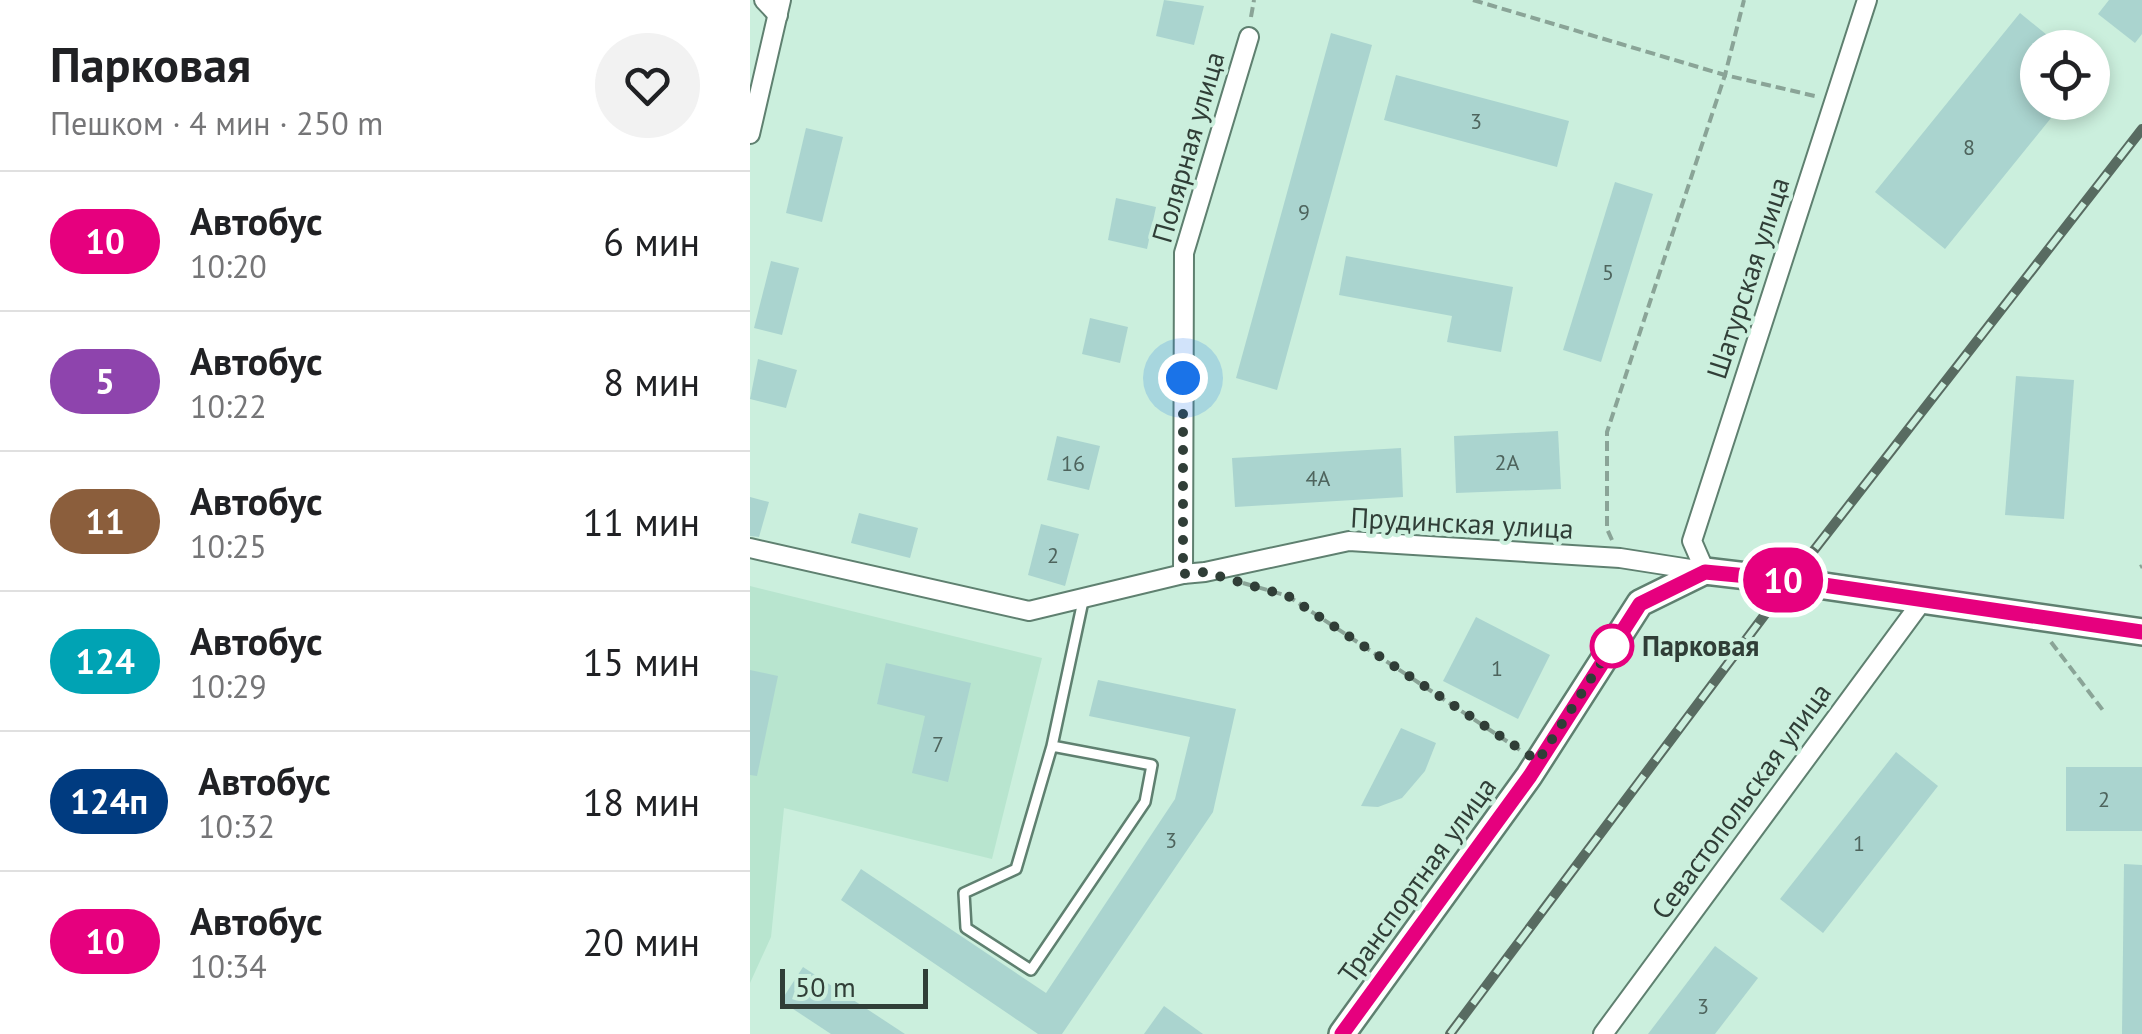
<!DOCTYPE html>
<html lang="ru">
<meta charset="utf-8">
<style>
body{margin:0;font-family:"PT Sans",sans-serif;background:#f2f2f2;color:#202124;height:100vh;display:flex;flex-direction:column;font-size:38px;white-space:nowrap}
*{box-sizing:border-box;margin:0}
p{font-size:32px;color:#757577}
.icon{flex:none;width:55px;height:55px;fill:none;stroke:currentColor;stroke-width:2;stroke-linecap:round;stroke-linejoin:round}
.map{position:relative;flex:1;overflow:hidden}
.drawer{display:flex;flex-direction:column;background:#fff;width:750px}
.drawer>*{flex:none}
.badge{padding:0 20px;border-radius:32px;font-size:35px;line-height:65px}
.tools{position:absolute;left:1270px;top:30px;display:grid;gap:20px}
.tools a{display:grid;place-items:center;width:90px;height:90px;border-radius:50%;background:#fff;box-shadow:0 5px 15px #0003;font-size:50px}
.scale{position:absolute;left:30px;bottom:25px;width:148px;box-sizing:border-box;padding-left:10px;border:5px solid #303e37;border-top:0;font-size:28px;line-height:35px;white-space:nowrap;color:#303e37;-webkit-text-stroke:8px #cbefdd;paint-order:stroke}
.you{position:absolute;width:50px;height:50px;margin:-25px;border:8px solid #fff;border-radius:50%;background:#1a73e8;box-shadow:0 0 0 15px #1a73e833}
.map>.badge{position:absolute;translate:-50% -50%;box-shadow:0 0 0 5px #fff}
.round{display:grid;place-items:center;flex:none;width:105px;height:105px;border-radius:52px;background:#f2f2f2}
.headline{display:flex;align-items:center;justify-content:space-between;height:170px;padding:0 50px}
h1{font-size:48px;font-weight:700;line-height:75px}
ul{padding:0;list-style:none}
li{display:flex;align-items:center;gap:30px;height:140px;padding:0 50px;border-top:2px solid #e0e0e0}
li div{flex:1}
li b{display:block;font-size:38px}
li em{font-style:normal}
li .badge{min-width:110px;font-weight:700;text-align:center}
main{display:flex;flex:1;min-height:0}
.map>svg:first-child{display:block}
</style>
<main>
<section class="drawer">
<div class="headline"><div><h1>Парковая</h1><p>Пешком · 4 мин · 250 m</p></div><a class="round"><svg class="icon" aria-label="heart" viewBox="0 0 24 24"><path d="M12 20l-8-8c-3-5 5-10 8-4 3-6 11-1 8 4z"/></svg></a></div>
<ul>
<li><span class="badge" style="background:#e6007e;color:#fff">10</span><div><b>Автобус</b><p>10:20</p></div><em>6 мин</em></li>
<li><span class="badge" style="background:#8e44ad;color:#fff">5</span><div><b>Автобус</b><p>10:22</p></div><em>8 мин</em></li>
<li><span class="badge" style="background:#8b5e3c;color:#fff">11</span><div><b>Автобус</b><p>10:25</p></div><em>11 мин</em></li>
<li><span class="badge" style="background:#00a3b4;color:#fff">124</span><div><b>Автобус</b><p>10:29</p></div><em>15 мин</em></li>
<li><span class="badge" style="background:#003b80;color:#fff">124п</span><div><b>Автобус</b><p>10:32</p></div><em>18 мин</em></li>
<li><span class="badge" style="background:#e6007e;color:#fff">10</span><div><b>Автобус</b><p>10:34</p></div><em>20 мин</em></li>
</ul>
</section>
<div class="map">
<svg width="1392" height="1034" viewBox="0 0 1392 1034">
<rect width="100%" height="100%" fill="#cbefdd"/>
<!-- built -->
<path fill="#b8e5cf" d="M0,586l292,72 -50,201 -208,-51 -13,129 -21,46z"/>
<!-- building -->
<g fill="#aad4cf">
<path d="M414,0l40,6 -10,39 -38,-9z"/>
<path d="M1359,0h33v34l-7,9 -37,-29z"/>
<path d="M1270,13l43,35h-25v54h26l-119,147 -70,-57z"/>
<path d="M581,33l41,12 -95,345 -41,-12z"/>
<path d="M646,75l173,46 -12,46 -173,-47z"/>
<path d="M56,128l37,9 -21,85 -36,-9z"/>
<path d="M865,182l38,12 -52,168 -38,-12z"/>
<path d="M366,198l40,9 -9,42 -39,-9z"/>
<path d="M596,256l167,31 -12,65 -54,-10 5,-26 -113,-21z"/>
<path d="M21,261l28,7 -17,67 -28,-7z"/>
<path d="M340,318l38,9 -8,36 -38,-9z"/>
<path d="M8,359l39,11 -11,38 -36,-9z"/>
<path d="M1266,376l58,4 -10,139 -59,-4z"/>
<path d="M808,431l3,58 -105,4 -2,-57z"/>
<path d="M307,436l43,10 -11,44 -42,-10z"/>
<path d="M651,448l2,49 -168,10 -3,-49z"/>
<path d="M0,497l19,5 -10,35 -9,-1z"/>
<path d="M109,513l59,15 -8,30 -59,-15z"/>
<path d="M291,524l38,10 -14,52 -37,-11z"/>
<path d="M726,617l74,38 -32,64 -75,-38z"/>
<path d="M136,663l85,20 -23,99 -36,-9 13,-57 -48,-12z"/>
<path d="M0,670l28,6 -21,100 -7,-1z"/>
<path d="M348,680l138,29 -23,103 -151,222h-24l-197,-134 20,-31 185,124 129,-194 15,-62 -101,-21z"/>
<path d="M651,728l35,15 -11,28 -23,27 -24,9 -17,-1z"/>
<path d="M1146,752l42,34 -115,147 -43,-34z"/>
<rect x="1316" y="767" width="76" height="64"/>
<path d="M1374,864l18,1v169h-20z"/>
<path d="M965,946l43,32 -43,56h-67z"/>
<path d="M53,967l102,67h-74l-50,-33z"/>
<path d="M414,1006l39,28h-59z"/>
</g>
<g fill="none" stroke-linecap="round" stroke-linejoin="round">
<!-- lane casing -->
<g stroke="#5f8070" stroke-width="14">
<path id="lane" d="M302,746l-36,123 -52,24 2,35 65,42 114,-168 7,-37 -100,-19 31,-145"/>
</g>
<!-- street casing -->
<g stroke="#5f8070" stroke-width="22">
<g id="street">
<path d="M14,0l14,15"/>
<path d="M0,134l31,-134"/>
<path d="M0,548l279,63 154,-37 22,-2 144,-31 271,17 83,13"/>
<path d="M955,571l-13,-30 175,-541"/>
<path d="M433,574l1,-321 65,-216"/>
<path d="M853,1034l320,-434"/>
</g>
</g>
<!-- secondary casing -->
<g stroke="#5f8070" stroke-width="30">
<path id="secondary" d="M592,1034l187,-258 111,-173 65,-32 85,10 352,51"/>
</g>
<!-- path -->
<g stroke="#8aa497" stroke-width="4" stroke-dasharray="10 5" stroke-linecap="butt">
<path d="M723,0l252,75 94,22"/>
<path d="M501,17l3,-17"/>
<path d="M862,540l-5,-11v-97l118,-357 19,-75"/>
<path d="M1390,567l2,-1"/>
<path d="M493,583l45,13 232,154"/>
<path d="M1301,642l54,71"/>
</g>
<!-- lane -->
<use href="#lane" stroke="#fff" stroke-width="9"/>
<!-- street -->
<use href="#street" stroke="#fff" stroke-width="18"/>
<!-- secondary -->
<use href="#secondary" stroke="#fff" stroke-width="25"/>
<!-- rail casing -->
<g stroke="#586b61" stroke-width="10">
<path id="rail" d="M700,1034l340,-453 352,-452"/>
</g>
<!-- rail -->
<use href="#rail" stroke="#cbefdd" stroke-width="6" stroke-dasharray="19" stroke-linecap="butt"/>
</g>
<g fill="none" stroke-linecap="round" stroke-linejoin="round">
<!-- line casing -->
<g stroke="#fff" stroke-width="22">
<path id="line" d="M592,1034l188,-258 110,-172 65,-32 85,8 352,52"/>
</g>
<!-- line -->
<use href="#line" stroke="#e6007e" stroke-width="15"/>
<!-- walk -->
<path stroke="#303e37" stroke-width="10" stroke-dasharray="0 18" d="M433,378v196l22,-2 83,24 250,165 74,-115"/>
</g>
<!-- markers -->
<circle fill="#fff" stroke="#e6007e" stroke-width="5" cx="862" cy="646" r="20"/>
<g text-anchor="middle" stroke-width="8" stroke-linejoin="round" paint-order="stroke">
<!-- number labels -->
<g font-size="22" fill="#4e645d">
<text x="726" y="129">3</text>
<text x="1219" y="155">8</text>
<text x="554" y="220">9</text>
<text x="858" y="280">5</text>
<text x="757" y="470">2А</text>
<text x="323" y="471">16</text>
<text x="568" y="486">4А</text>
<text x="303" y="563">2</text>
<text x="747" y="676">1</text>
<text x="188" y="752">7</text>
<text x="1354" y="807">2</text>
<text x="421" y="848">3</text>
<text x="1109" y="851">1</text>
<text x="953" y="1014">3</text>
</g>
<!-- street labels -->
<g font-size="28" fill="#303e37" stroke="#cbefdd">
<text transform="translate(438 147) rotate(-74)" y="10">Полярная улица</text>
<text transform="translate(998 278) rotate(-72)" y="10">Шатурская улица</text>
<text transform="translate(712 523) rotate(3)" y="10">Прудинская улица</text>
<text transform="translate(991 801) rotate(-54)" y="10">Севастопольская улица</text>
<text transform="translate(667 880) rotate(-54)" y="10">Транспортная улица</text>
</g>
<!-- stop labels -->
<g font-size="28" font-weight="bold" fill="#303e37" stroke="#cbefdd" text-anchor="start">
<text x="892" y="656">Парковая</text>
</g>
</g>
</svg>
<div class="tools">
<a><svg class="icon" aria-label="locate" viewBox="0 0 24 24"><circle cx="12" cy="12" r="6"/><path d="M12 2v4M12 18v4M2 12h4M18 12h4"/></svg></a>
</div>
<div class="scale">50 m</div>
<div class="you" style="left:433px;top:378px"></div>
<b class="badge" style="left:1033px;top:580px;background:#e6007e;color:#fff">10</b>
</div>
</main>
